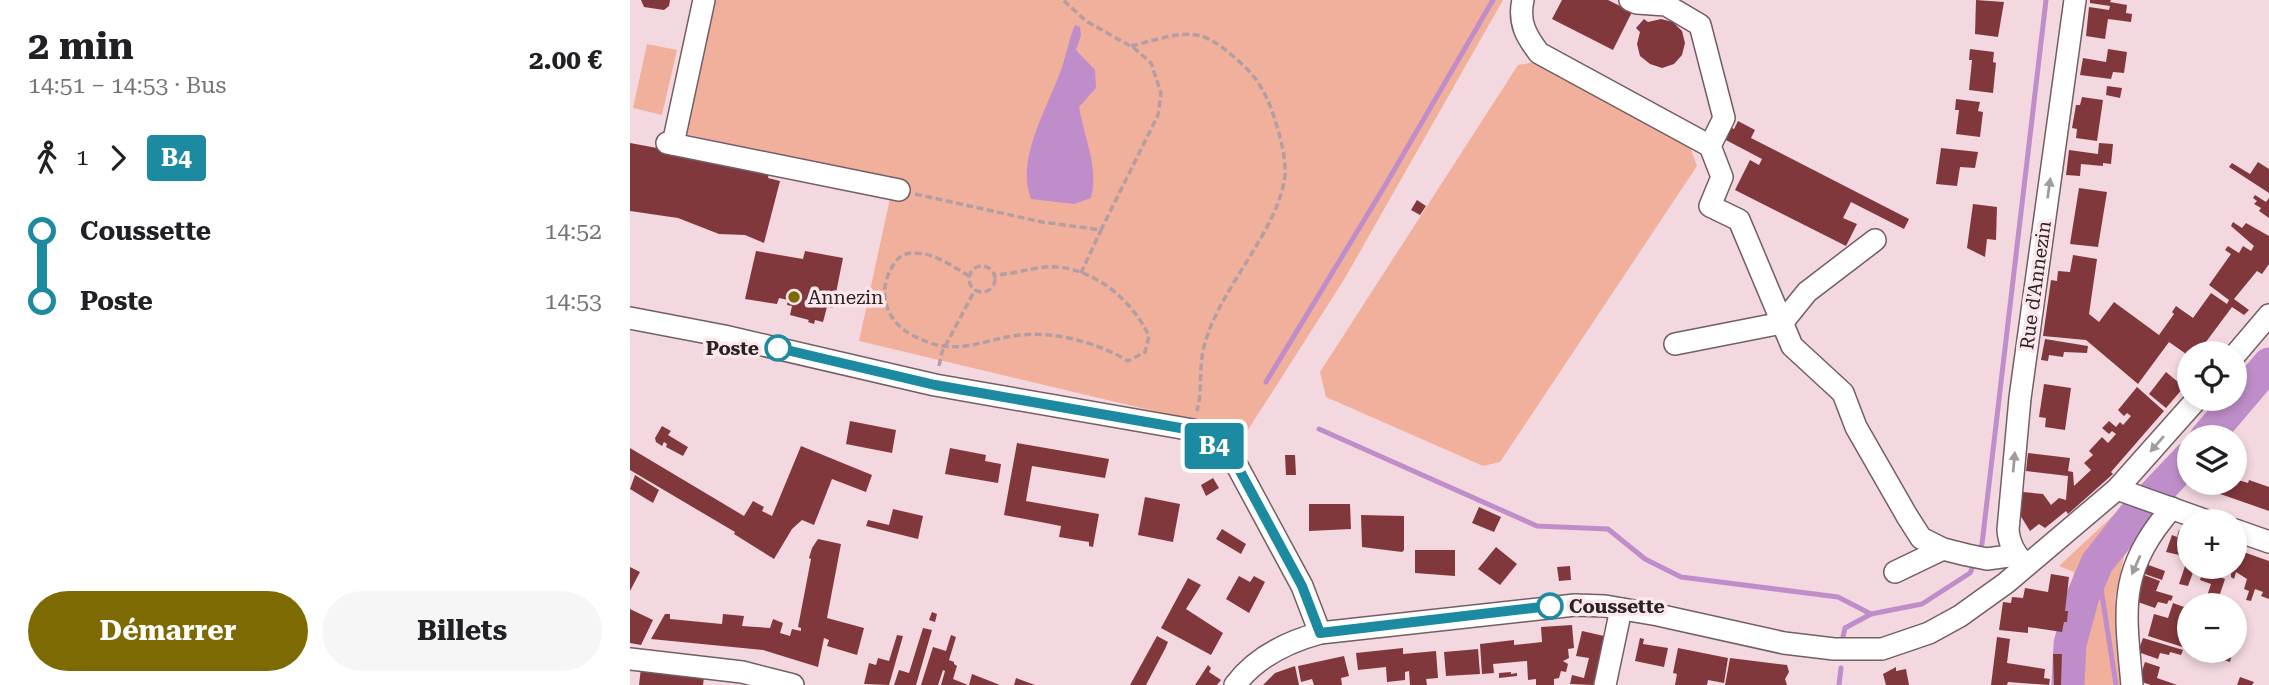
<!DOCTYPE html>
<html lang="fr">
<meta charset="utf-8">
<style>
body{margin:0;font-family:"Roboto Serif",serif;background:#f6f6f6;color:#202124;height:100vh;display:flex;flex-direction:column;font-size:26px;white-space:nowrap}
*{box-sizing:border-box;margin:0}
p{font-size:23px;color:#757577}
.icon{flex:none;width:38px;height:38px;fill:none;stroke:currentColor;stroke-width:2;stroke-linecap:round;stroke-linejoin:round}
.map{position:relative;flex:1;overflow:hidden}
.panel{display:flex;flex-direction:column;background:#fff;width:630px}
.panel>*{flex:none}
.badge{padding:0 14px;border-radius:5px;font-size:24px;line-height:46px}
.fabs{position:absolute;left:1547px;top:341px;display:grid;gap:14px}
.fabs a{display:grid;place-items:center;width:70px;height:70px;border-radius:50%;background:#fff;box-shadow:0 4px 10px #0003;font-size:35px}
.map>.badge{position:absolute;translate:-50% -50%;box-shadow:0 0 0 4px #fff}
.legs{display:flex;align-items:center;gap:10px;height:77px;padding:0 28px;font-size:23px}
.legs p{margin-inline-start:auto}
.headline{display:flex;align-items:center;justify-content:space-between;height:119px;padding:0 28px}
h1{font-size:38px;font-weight:700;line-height:52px}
.primary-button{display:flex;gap:14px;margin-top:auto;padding:14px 28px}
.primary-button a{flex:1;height:80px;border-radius:42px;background:#7d6a02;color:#fff;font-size:28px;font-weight:700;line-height:80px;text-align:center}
.primary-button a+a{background:#f6f6f6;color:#202124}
ul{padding:0 28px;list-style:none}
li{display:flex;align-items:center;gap:24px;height:70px;font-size:26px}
li i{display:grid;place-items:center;width:10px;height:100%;margin:0 9px;background:currentColor}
li i::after{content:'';width:18px;height:18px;margin:-9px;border:5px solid;border-radius:50%;background:#fff}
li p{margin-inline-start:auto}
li:first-child i{background:linear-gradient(#0000 50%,currentColor 0)}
li:last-child i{background:linear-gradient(currentColor 50%,#0000 0)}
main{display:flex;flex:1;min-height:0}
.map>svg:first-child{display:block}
</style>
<main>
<section class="panel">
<div class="headline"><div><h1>2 min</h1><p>14:51 – 14:53 · Bus</p></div><b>2.00 €</b></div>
<div class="legs"><svg class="icon" aria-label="walk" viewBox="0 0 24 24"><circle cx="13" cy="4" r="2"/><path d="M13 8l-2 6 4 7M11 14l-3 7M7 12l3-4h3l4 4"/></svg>1<svg class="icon" aria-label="forward" viewBox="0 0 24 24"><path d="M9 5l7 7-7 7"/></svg><b class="badge" style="background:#1c8aa1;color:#fff">B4</b></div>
<ul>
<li><i style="color:#1c8aa1"></i><b>Coussette</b><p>14:52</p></li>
<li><i style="color:#1c8aa1"></i><b>Poste</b><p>14:53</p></li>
</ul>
<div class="primary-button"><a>Démarrer</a><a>Billets</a></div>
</section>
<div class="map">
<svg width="1639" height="685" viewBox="0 0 1639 685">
<rect width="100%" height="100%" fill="#f3d8df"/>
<!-- green -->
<g fill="#f1b09c">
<path d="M84,0h789l-158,278 -99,155 -387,-92 35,-161 -209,-46z"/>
<path d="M17,44l30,6 -15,65 -29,-7z"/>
<path d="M907,62l153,85 7,19 -197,296 -17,4 -157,-69 -6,-25 198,-307z"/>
<path d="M1487,512l28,16 -21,28 -9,42 11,87h-60l2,-56h4v-20l-4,-2 6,-35 -15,-6z"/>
</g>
<!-- water -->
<path fill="#bf8eca" d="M445,25l5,2 1,8 -5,15 19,20 1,18 -17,19c5,30 20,60 12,91l-17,6 -43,-5c-16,-41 18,-93 31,-132 5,-14 7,-29 13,-42z"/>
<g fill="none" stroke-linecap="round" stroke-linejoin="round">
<!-- stream -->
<g stroke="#bf8eca" stroke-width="5">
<path d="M636,382l120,-198 107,-184"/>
<path d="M689,429l218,97 71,3 37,30 36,18 157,20 33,17"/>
<path d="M1348,552l4,-8 64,-544"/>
<path d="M1467,563l19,122"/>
<path d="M1212,641l3,-13 26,-14 51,-10 48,-31 5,-11"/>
<path d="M1209,685l2,-17"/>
</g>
<!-- river -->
<g stroke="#bf8eca" stroke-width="33">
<path d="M1576,438l63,-74"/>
<path d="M1438,685l2,-41 13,-48 14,-33 37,-47 55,-58"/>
</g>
</g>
<!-- building -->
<g fill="#81383c">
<path d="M11,0h29l-1,6 -5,4 -20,-3z"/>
<path d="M932,0h46l24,12 -19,38 -61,-31z"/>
<path d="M1346,0l28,2 -6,35 -23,-3z"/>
<path d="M1460,0h21l-1,2 17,3 -1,8 6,1 -1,8 -23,-3 -3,20 -19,-3 3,-29 20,3 1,-4 -20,-3z"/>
<path d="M1014,19l4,3 13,-3 12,3 9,9 3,12 -3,12 -8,9 -12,4 -12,-4 -10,-8 -3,-12 3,-12 -4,-4z"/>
<path d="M1340,49l24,3 -1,10 3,1 -3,30 -24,-3 3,-30h-3z"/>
<path d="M1478,49l19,3 -3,21 -11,-1 -2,7 -31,-4 3,-17 23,4z"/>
<path d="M1477,86l15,2 -2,10 -14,-3z"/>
<path d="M1452,97l21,3 -6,41 -21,-3 1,-9 -5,-1 4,-23h4z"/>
<path d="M1326,99l24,3 -2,9 5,1 -3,25 -24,-3 3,-24h-4z"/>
<path d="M1108,121l17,9 -4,8 158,81 -5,10 -53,-27 -8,16 14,6 -11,22 -111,-56 15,-30 9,5 3,-6 -38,-20 6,-12 4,2z"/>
<path d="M0,143l140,26 -2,9 12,3 -16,62 -19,-8 -26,-1 -41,-16 -48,-7z"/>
<path d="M1469,143l14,1 -2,20 -8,-1v3l-22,-2 -1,12 -14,-1 3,-25 29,4z"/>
<path d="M1311,148l37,4 -3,16 -15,-1 -3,19 -21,-2z"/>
<path d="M1628,162l11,7v24l-40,-26 3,-4 18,11z"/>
<path d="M1449,188l28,4 -9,55 -28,-3z"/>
<path d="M1625,195l11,7 3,-4v20l-10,-7 2,-3 -7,-4 3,-3 -4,-3z"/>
<path d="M787,200l9,6 -6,9 -9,-5z"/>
<path d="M1343,204l24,3 -1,33 -9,-1 -2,18 -18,-9z"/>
<path d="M1603,222l9,6 4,-5 23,13v28l-7,10 -5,-3 -23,28 15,11 -5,5 -12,-8 -35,47h-8v2l-20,-14 -31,42 -52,-44 -43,-4 8,-56 6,1 1,-10 12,1 3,-17 24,4 -8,55 10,8 15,-20 45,33 15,-21 -2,-2 4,-6 17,12 18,-25 16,11 2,-4 -20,-15 22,-31 -6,-4 3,-4 11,7 4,-7 8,5 3,-5 -23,-20z"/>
<path d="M126,251l47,8 2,-8 38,7 -10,50 -6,-1 -4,15 -8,-2 -1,4 -6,-2 1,-2 -19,-5 2,-9 -5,-1 1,-5 -9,-2 -2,6 -32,-5z"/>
<path d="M1415,339l43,7 -1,7 -23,-1 -1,5 -14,-2 -1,6 -7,-1z"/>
<path d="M1536,372l18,15 -18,21 -17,-14z"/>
<path d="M1414,384l27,4 -6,42 -20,-3 1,-9 -7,-1z"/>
<path d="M1507,387l27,24 -53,61 2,2 -45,40 -2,-3 -21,17 -6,-4 -9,7 -10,-16 3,-23 20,2 8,11 8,-7 7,2 2,-24 -42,-5 2,-18 42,5 -2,13 5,1 1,14 17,-16 -7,-7 9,-8 -4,-4 13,-14 6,6 8,-9 -4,-3 -3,3 -7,-6 7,-7 7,6 4,-5 3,3 8,-9 -4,-3 -3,3 -6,-6z"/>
<path d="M220,421l46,9 -4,23 -46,-9z"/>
<path d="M32,426l9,5 -3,4 20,12 -5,9 -17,-9 1,-3 -3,-2 -2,4 -6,-4 -1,-4z"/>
<path d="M387,443l92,16 -4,19 -73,-12 -6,35 73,13 -6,33 -4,-1v-4l-30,-5 2,-11 -57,-11z"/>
<path d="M171,446l71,29 -6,17 -34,-13 -18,46 -12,-5 -10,9 -18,30 -40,-25 1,-2 -105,-62v-22l114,68 9,-15 11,6 -2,4 10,5z"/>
<path d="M320,448l36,7 -1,6 16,3 -3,19 -53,-9z"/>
<path d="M655,455h10l1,20h-10z"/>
<path d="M5,475l24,15 -6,13 -23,-14z"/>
<path d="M583,478l6,10 -13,8 -5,-11z"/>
<path d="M1605,479l13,4 1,-3 20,7v24l-66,-23 2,-5h30z"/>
<path d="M515,497l35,7 -7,38 -35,-7z"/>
<path d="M679,504h41l1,25 -42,2z"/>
<path d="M849,507l22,10 -7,15 -22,-9z"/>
<path d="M263,509l30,7 -5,23 -52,-13 2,-6 21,5z"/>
<path d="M731,515l43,1v34l-2,2 -40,-5z"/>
<path d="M592,529l24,15 -5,10 -25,-15z"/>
<path d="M1549,530l10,3v34h6l-7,19 -9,-2 9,-27 -22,-5 6,-17 5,2z"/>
<path d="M188,539l23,5 -14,74 37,10 -7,27 -30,-9 2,-6 -5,-2 -6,29 -55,-17 -112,-11 14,-25h5v5l52,5 1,-10 21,2 -2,10 28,2 3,-9 10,4 -3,10 10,3 2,-7 9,2v-3l-3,-1 13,-68 -2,-1 3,-10z"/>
<path d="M866,547l21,17 -17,21 -22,-16z"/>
<path d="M1605,549l34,12v38l-8,-3 2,-4 -8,-3 -4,12 -5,-1 3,-9 -5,-2 3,-10 -11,-7 -2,7 -3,-2v-3l-11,-4v-3h15z"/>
<path d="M785,550h40v26l-40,-3z"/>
<path d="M1513,563l22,8 -3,9 -23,-8z"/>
<path d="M940,566l1,14 -12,1 -2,-14z"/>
<path d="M0,567l10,5 -10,19z"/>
<path d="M1579,567h8l-3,8 11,4 -9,27 -12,-1 7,-21 -11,-4 1,-3 4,1z"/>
<path d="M1421,574l18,3 -4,34h3l-1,11h-3l-2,10 -34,-5v6l-29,-3 4,-28 8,1 1,-6 11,1 2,-10 23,4z"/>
<path d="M1514,575l16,6 -4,10 17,5 -2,5 -2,-1 -2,4 -9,-2 -3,6 -20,-7z"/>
<path d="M609,576l11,6 4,-6 11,6 -16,31 -23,-14z"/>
<path d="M558,578l13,7 -15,24 37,24 -12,22 -50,-27z"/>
<path d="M1543,603l11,4 -5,15 10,3v24l-41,-13 6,-22 14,4z"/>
<path d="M0,609l23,11 -12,25 -11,-2z"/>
<path d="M302,612l5,2 -2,8 -6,-2z"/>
<path d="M942,625l2,23 -6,1 1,9 -6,3 5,3 -2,8 -5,-1 -2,7 -5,1v6h-18v-6l-8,1 -1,-19 -34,3 1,9 -12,1 -2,-30 34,-4v5l28,-3 -1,-15z"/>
<path d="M293,628l9,2 -16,55h-22l5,-15 10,3z"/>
<path d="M952,631l22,5 -11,49 -23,-1 2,-9 12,3 5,-20 -13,-2z"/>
<path d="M267,635l6,1 -14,49 -25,-1 5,-21 7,2 2,-7 11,3z"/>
<path d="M321,635l5,2 -7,23 5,2v2l3,2 -4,13 15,6h-27l4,-14 -2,-1 -5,15h-17l12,-38 13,4z"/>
<path d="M527,636l11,6 -3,7 -19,36h-16z"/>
<path d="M1367,637l13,2 -3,24 38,6 -1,9 6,1 -1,6 -41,-3 -1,3h-16z"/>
<path d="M1010,638l4,1 -1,5 25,4 -4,19 -29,-6z"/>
<path d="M1513,638l40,12 -2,5 -11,-3 -1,3 -9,-2 -2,6 -20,-7z"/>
<path d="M773,648v6l33,-3 2,27 -12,1 1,6h-17l-1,-14 -4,1v8l-18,2 -1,-15 -28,3 -2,-17z"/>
<path d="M1048,648l50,10 -4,25 -16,-3 -1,5h-32l2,-11 -4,-1z"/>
<path d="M848,649l2,25 -34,2 -2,-24z"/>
<path d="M1566,651h37l-3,11z"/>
<path d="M1423,654h9l-1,31h-7z"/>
<path d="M714,656l5,20 -8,2 1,7h-28l-2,-6 -11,3 -3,-16z"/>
<path d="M1100,658l57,7 2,7 -4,7 2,6h-62z"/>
<path d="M1515,662l15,5 -3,11 20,7h-26l-12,-4z"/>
<path d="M578,665l3,3 -2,4 12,8 -4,5h-22z"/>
<path d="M665,666l4,19h-36l12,-12z"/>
<path d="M1266,667v4l10,-2 3,16h-23l-3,-11z"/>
<path d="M11,668l63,9 -1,8h-64z"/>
<path d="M881,672v2l6,-1v3l-18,2v-5z"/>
<path d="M342,674l28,11h-31z"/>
<path d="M1610,677l14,5 -2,3h-15z"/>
<path d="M386,678l19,7h-21z"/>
</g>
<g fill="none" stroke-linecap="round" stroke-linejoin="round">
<!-- minor casing -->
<g stroke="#745d64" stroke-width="24">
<g id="minor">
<path d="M893,0c-5,22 3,36 16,53l171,93"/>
<path d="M1000,0l7,3 29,2 34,20 24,93 -14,28 12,31 -12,29 29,14 53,126 51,47 13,34 51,89 14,22 22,11 24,6 20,4 29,-4"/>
<path d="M37,143l232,47"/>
<path d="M43,144l31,-144"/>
<path d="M0,318l94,18 211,49 258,45 41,30 68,126 18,47"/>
<path d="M1045,344l107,-21 25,-31 68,-52"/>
<path d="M1605,355l34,-40"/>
<path d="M1487,489l93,33"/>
<path d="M1605,530l34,12"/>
<path d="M1394,563c-9,-9 -15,-19 -16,-33l12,-132 55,-398"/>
<path d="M1265,572l48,-23"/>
<path d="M0,659l112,13 51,13"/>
<path d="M605,685c21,-28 52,-43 85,-52l255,-28 30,1 53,9 126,28 50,6h48l47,-16 31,-17 46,-33 111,-94 80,-90"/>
<path d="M975,685l16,-76"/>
<path d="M1502,685c-7,-76 -15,-115 40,-177"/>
</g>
</g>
<!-- path -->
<g stroke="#b39ea3" stroke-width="3.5" stroke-dasharray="7 3.5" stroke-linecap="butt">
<path d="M501,46c59,-15 68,-23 115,22 16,16 23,33 30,55 5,17 10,35 9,52 -5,53 -65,113 -80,168 -7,23 -2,45 -8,68"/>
<path d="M285,194l127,28 59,8 57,-115 3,-22 -10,-30 -17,-15 -48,-27 -23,-21"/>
<circle cx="352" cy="279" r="13"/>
<path d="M451,273l20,-43"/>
<path d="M339,276c-15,-9 -35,-23 -53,-23 -12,-1 -20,5 -25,16 -14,25 -4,53 21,66 45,24 65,5 109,0 33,-4 78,8 107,26l17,-9 4,-16c-18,-38 -59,-72 -104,-69 -17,2 -33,7 -50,8"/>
<path d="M309,366l3,-14 33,-62"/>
</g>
<!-- minor -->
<use href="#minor" stroke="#fff" stroke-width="21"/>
</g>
<!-- one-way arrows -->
<defs><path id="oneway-solid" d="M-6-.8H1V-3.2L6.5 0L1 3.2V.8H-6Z" transform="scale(1.75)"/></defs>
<g fill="#a09c9c">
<use href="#oneway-solid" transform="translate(1419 188) rotate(-82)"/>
<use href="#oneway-solid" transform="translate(1527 444) rotate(131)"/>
<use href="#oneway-solid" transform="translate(1384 462) rotate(-85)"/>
<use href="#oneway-solid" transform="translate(1506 565) rotate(114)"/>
</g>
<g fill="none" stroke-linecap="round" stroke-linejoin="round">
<!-- line-1 casing -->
<g stroke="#fff" stroke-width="16">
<path id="line-1" d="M148,348l157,37 257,45 42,30 68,126 18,47 230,-27"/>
</g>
<!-- line-1 -->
<use href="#line-1" stroke="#1c8aa1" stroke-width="10"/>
</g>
<!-- markers -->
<circle fill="#7d6a02" stroke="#fce7ed" stroke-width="2.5" cx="164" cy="297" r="7"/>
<g fill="#fff" stroke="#1c8aa1" stroke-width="3.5">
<circle cx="148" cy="348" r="12"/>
<circle cx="920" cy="606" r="12"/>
</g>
<g text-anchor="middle" stroke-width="7" stroke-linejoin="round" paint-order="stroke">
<!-- street labels -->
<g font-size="19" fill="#2b2224" stroke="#fce7ed">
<text transform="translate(1405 285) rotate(-82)" y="7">Rue d'Annezin</text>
</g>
<!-- poi labels -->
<g font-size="19" fill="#2b2224" stroke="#fce7ed" text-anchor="start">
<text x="178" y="304">Annezin</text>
</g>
<!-- stop labels -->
<g font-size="19" font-weight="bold" fill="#2b2224" stroke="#fce7ed" text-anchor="end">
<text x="129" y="355">Poste</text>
<text x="939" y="613" text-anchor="start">Coussette</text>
</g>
</g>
</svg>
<div class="fabs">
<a><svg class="icon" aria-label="locate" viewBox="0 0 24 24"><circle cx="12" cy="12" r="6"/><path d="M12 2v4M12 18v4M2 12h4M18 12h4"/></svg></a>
<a><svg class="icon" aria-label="layers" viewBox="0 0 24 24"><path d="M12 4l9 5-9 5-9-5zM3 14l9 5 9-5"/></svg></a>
<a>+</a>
<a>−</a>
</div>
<b class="badge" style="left:584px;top:446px;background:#1c8aa1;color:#fff">B4</b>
</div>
</main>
